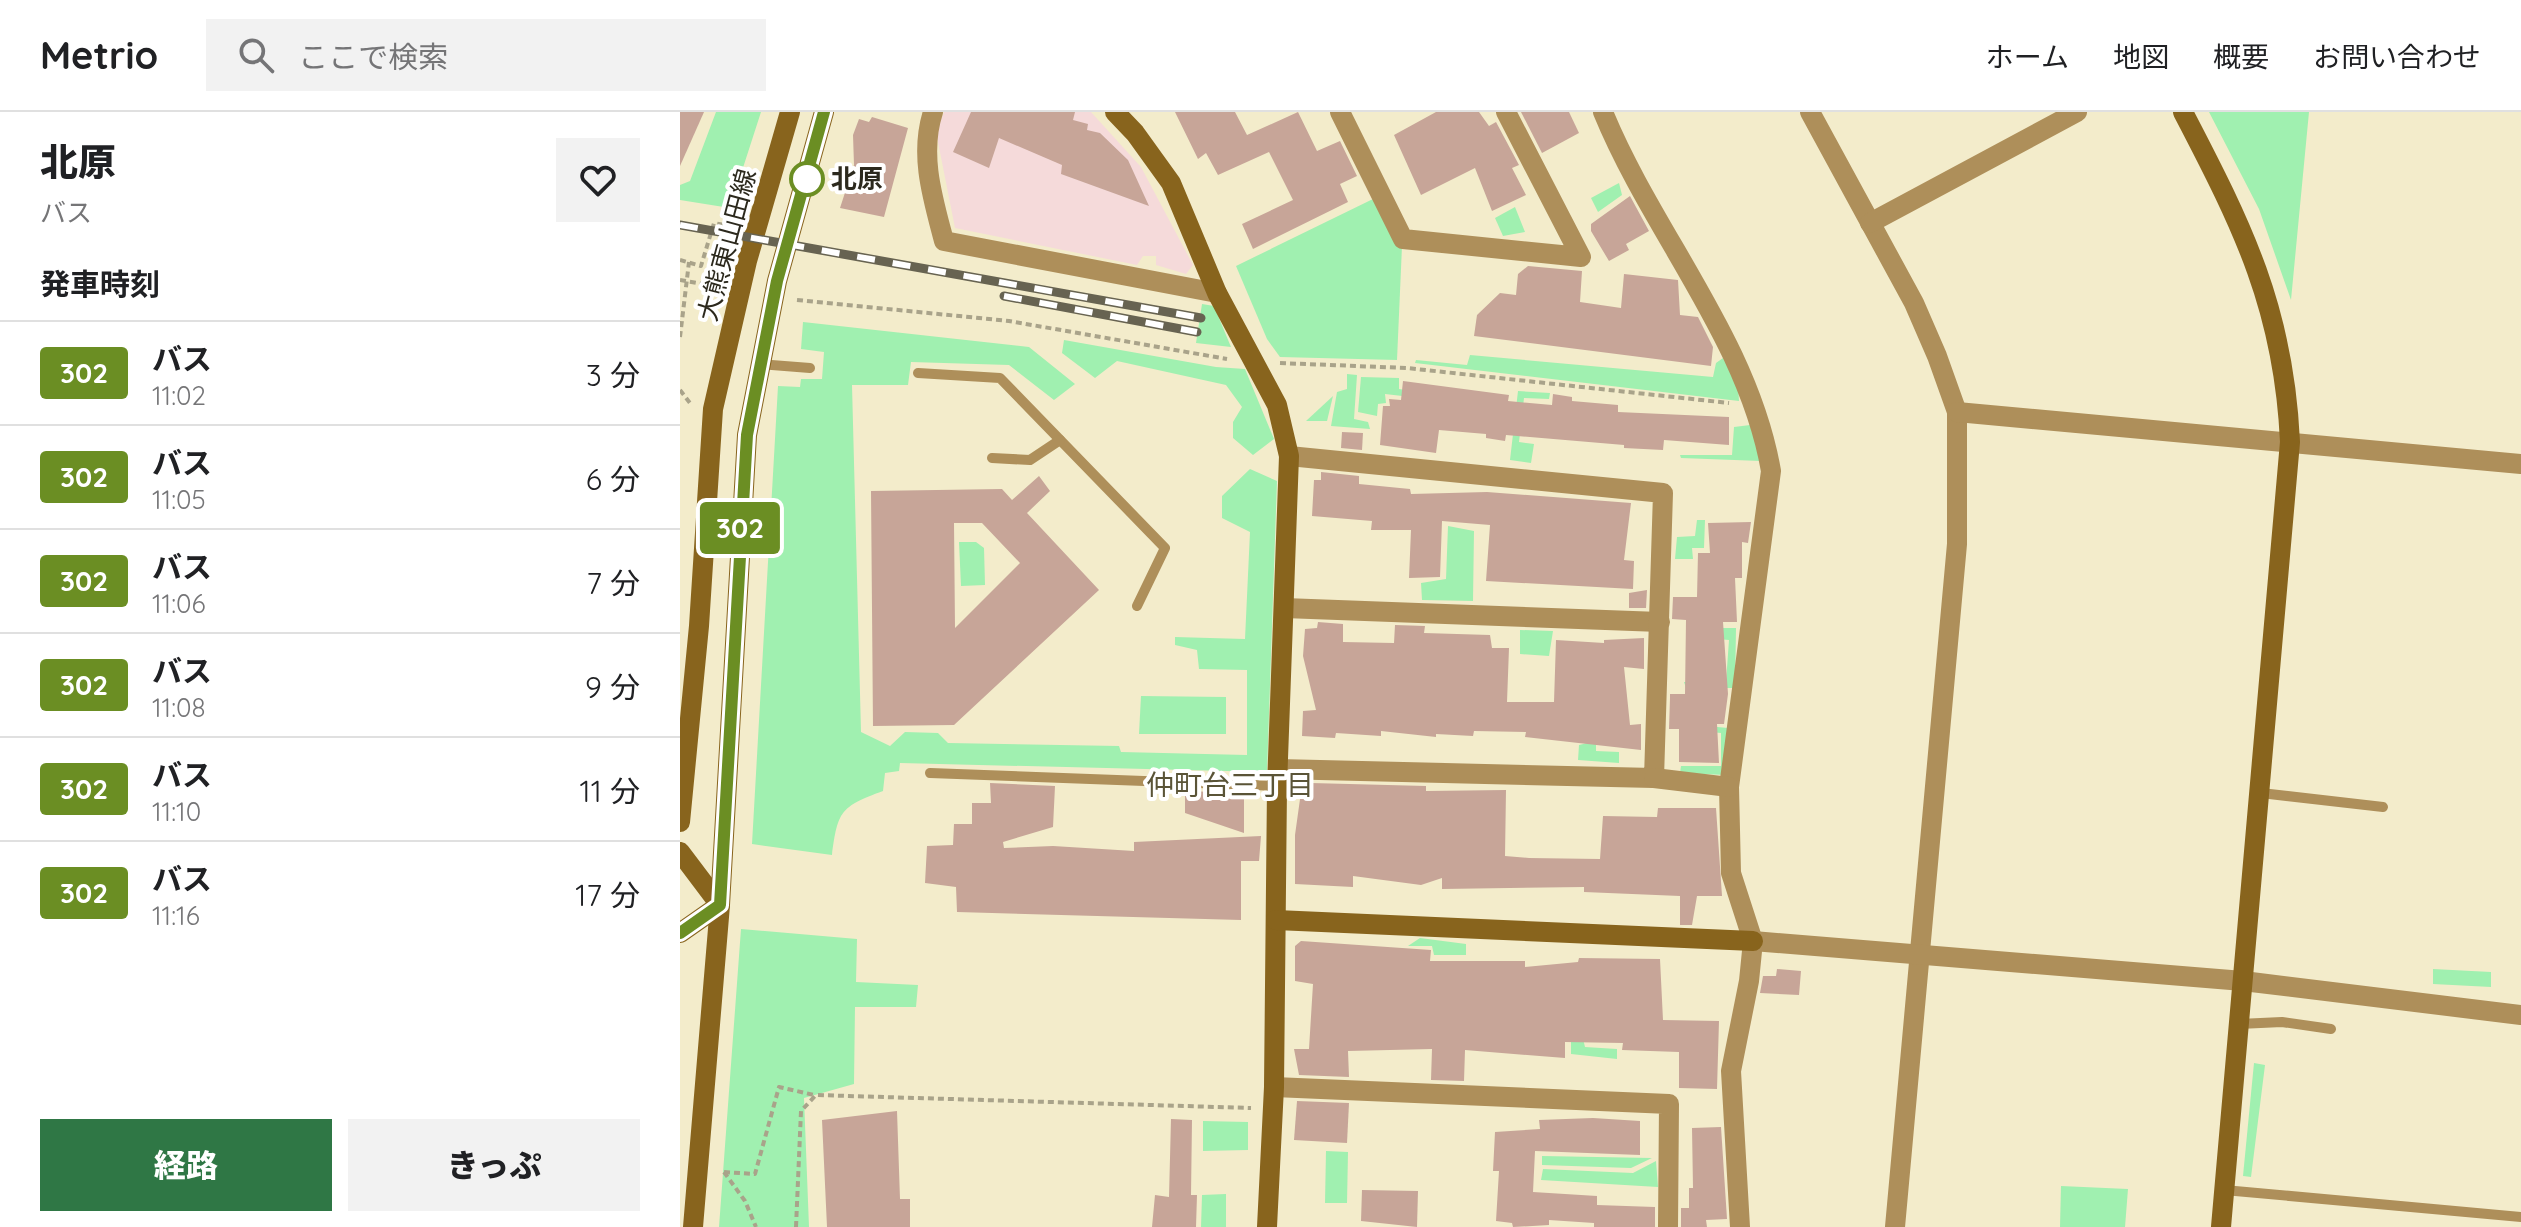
<!DOCTYPE html>
<html lang="ja">
<meta charset="utf-8">
<style>
body{margin:0;font-family:Quicksand,"Noto Sans JP",sans-serif;background:#f2f2f2;color:#202124;height:100vh;display:flex;flex-direction:column;font-size:30px;white-space:nowrap}
*{box-sizing:border-box;margin:0}
p{font-size:26px;color:#757577}
.icon{flex:none;width:44px;height:44px;fill:none;stroke:currentColor;stroke-width:2;stroke-linecap:round;stroke-linejoin:round}
.map{position:relative;flex:1;overflow:hidden}
.side{display:flex;flex-direction:column;background:#fff;width:680px}
.side>*{flex:none}
.badge{padding:0 16px;border-radius:6px;font-size:28px;line-height:52px}
.map>.badge{position:absolute;translate:-50% -50%;box-shadow:0 0 0 4px #fff}
h2{padding:0 40px;font-size:30px;line-height:72px}
.round{display:grid;place-items:center;flex:none;width:84px;height:84px;border-radius:0px;background:#f2f2f2}
.overview{display:flex;align-items:center;justify-content:space-between;height:136px;padding:0 40px}
h1{font-size:38px;font-weight:800;line-height:60px}
.action{display:flex;gap:16px;margin-top:auto;padding:16px 40px}
.action a{flex:1;height:92px;border-radius:0px;background:#2f7745;color:#fff;font-size:32px;font-weight:800;line-height:92px;text-align:center}
.action a+a{background:#f2f2f2;color:#202124}
ul{padding:0;list-style:none}
li{display:flex;align-items:center;gap:24px;height:104px;padding:0 40px;border-top:2px solid #e0e0e0}
li div{flex:1}
li b{display:block;font-size:30px}
li em{font-style:normal}
li .badge{min-width:88px;font-weight:700;text-align:center}
header{display:flex;align-items:center;gap:48px;box-sizing:border-box;height:112px;padding:0 40px;background:#fff;border-bottom:2px solid #e0e0e0}
header strong{font-size:38px}
nav{display:flex;gap:44px;margin-inline-start:auto;font-size:28px}
.search{width:560px;height:72px;background:#f2f2f2;display:flex;align-items:center;gap:20px;box-sizing:border-box;padding:0 28px;border-radius:0px;color:#757577;font-size:30px}
main{display:flex;flex:1;min-height:0}
.map>svg:first-child{display:block}
</style>
<header>
<strong>Metrio</strong>
<div class="search"><svg class="icon" aria-label="search" viewBox="0 0 24 24"><circle cx="10" cy="10" r="6"/><path d="M15 15l6 6"/></svg>ここで検索</div>
<nav><a>ホーム</a><a>地図</a><a>概要</a><a>お問い合わせ</a></nav>
</header>
<main>
<section class="side">
<div class="overview"><div><h1>北原</h1><p>バス</p></div><a class="round"><svg class="icon" aria-label="heart" viewBox="0 0 24 24"><path d="M12 20l-8-8c-3-5 5-10 8-4 3-6 11-1 8 4z"/></svg></a></div>
<h2>発車時刻</h2>
<ul>
<li><span class="badge" style="background:#6b8e23;color:#fff">302</span><div><b>バス</b><p>11:02</p></div><em>3 分</em></li>
<li><span class="badge" style="background:#6b8e23;color:#fff">302</span><div><b>バス</b><p>11:05</p></div><em>6 分</em></li>
<li><span class="badge" style="background:#6b8e23;color:#fff">302</span><div><b>バス</b><p>11:06</p></div><em>7 分</em></li>
<li><span class="badge" style="background:#6b8e23;color:#fff">302</span><div><b>バス</b><p>11:08</p></div><em>9 分</em></li>
<li><span class="badge" style="background:#6b8e23;color:#fff">302</span><div><b>バス</b><p>11:10</p></div><em>11 分</em></li>
<li><span class="badge" style="background:#6b8e23;color:#fff">302</span><div><b>バス</b><p>11:16</p></div><em>17 分</em></li>
</ul>
<div class="action"><a>経路</a><a>きっぷ</a></div>
</section>
<div class="map">
<svg width="1841" height="1115" viewBox="0 0 1841 1115">
<rect width="100%" height="100%" fill="#f3eccb"/>
<!-- education -->
<path fill="#f5dada" d="M264,0h147l50,55 52,98 -7,9 -30,-9v-9h-13l-6,9 -182,-37 -19,-96z"/>
<!-- green -->
<g fill="#a0f0b0">
<path d="M36,0h45l-31,96 -50,-8v-15l10,-4z"/>
<path d="M1529,0h100l-18,188 -32,-91z"/>
<path d="M939,71l3,12 -24,17 -7,-14z"/>
<path d="M693,87l29,47 -5,114 -117,-3 -13,-18 -31,-73z"/>
<path d="M835,95l10,25 -22,4 -8,-18z"/>
<path d="M522,192l12,2 17,41 -35,-4z"/>
<path d="M123,210l226,25 46,37 -21,16 -45,-35 -98,-3 -3,23h-56l9,347 29,14 15,-14 33,1 10,10 171,3 2,6 126,3v-85l-48,-1 -2,-19 -22,-5v-8l70,2 5,-107 -28,-14v-22l28,-27 27,12 -10,291 -367,-9 -1,8 -14,2 -2,18c-43,16 -45,20 -51,64l-80,-11 26,-458 22,1 1,-8h21l2,-27 -23,-3z"/>
<path d="M384,228l152,27 29,2 29,70 -21,16 -20,-17v-16l9,-15 -16,-22 -109,-24 -22,17 -33,-25z"/>
<path d="M790,243l243,22 3,-14 7,-5 15,27 1,16 -324,-38 1,-3 51,5z"/>
<path d="M667,262l10,1 -3,44 14,3 2,7 -39,-3 6,-34 10,-3z"/>
<path d="M681,265l38,1v11l13,2 -1,6 -26,-3 1,9 -8,1 -1,12 -19,-4z"/>
<path d="M838,279l32,2 -1,6 -25,-1 -5,44 15,2 -3,19 -21,-3z"/>
<path d="M653,284l-6,25h-21z"/>
<path d="M1070,313l11,36 -80,-3 -1,-3h52l2,-28z"/>
<path d="M1017,408h8l-1,28h-12l1,11h-18l2,-22 18,-1z"/>
<path d="M768,414l26,5 -1,70 -51,-1 -1,-17 25,-4z"/>
<path d="M279,430h17l8,6 1,37 -24,1z"/>
<path d="M1013,516h43l-1,60h-49l-2,-6h42l3,-42 -35,-3z"/>
<path d="M840,518l33,1 -4,25 -29,-2z"/>
<path d="M461,584l85,1v37h-87z"/>
<path d="M1006,612l42,4 -2,47 -46,-2 1,-7h40v-33l-34,-3z"/>
<path d="M916,629v10l23,1v11l-41,-3 1,-15z"/>
<path d="M61,817l116,10 -1,43 62,3 -2,22h-61l-1,77 -50,14 5,129h-90z"/>
<path d="M740,826l46,6v11h-32l-2,-9h-24z"/>
<path d="M1753,857l58,3v15l-58,-3z"/>
<path d="M903,927l2,8 32,2v10l-46,-5v-14z"/>
<path d="M1574,951l11,2 -14,112 -8,-1z"/>
<path d="M523,1009l45,1v28l-45,1z"/>
<path d="M646,1039l22,1 -1,51h-22z"/>
<path d="M862,1044l110,2 -21,10 -89,-3z"/>
<path d="M976,1049l2,26 -117,-7 2,-11 90,4z"/>
<path d="M1381,1074l67,3 -3,38h-65z"/>
<path d="M546,1082v33h-25l1,-32z"/>
</g>
<!-- building -->
<g fill="#c7a598" fill-rule="evenodd">
<path d="M0,0h24l-24,54z"/>
<path d="M291,0h104l-2,8 15,4 -1,6 13,3 28,27 21,46 -88,-32 1,-9 -63,-27 -10,30 -36,-16z"/>
<path d="M495,0h60l12,23 51,-23 19,39 23,-10 17,35 -17,8 8,18 -95,47 -11,-25 51,-24 -24,-48 -51,23 -12,-22 -8,6z"/>
<path d="M756,0h43l10,14 7,-4 23,43 -7,3 14,27 -34,16 -17,-43 -54,27 -27,-60z"/>
<path d="M841,0h48l10,21 -37,20z"/>
<path d="M192,5l36,11 -24,89 -44,-9 14,-43 -1,-30 6,-16 10,3z"/>
<path d="M950,84l19,35 -23,13 3,6 -20,11 -18,-30v-7z"/>
<path d="M848,154l54,5 -2,31 41,6 3,-34 54,6 2,35 18,2 15,30 -2,19 -237,-30 3,-21 23,-22 16,2 2,-21z"/>
<path d="M723,269l106,14 -1,6 44,4 1,-11 19,3v4l46,4v7l111,5v28l-65,-5 -1,10 -39,-2v-3l-118,-10 -1,6 -19,-3v-4l-47,-4 -3,23 -56,-8 3,-39h7l-1,-7 12,1z"/>
<path d="M662,320l21,1 -1,17 -21,-2z"/>
<path d="M641,360l38,4v8l51,5 1,5 76,-2 144,11 -7,57 10,1 -1,28 -147,-8 4,-56 -48,-4 -2,56 -31,1 2,-48h-40l1,-9 -60,-5 2,-36h7z"/>
<path d="M359,364l11,15 -23,22 72,77 -145,135 -81,1 -2,-235 131,-2 10,11zM274,411h28l38,40 -65,65z"/>
<path d="M1071,410l-3,21 -6,-1v36h-7l2,44h-14l5,72 -4,30h-7l2,39 -40,-1v-33h-10l1,-31v-4h15l1,-74 -14,-1 1,-22h24l1,-44h12l-2,-30z"/>
<path d="M967,478l-1,18h-17v-15z"/>
<path d="M638,510l25,2v18l51,1 1,-18 30,1 -1,7 66,2 2,13h17l-2,54h47l2,-62 48,3v-3l40,-2v31l-20,-2 6,58 11,-1v26l-116,-13 1,-5 -52,-1 -1,5 -37,-2v3l-55,-6v5l-45,-3 -1,5 -33,-2 1,-25 13,-1 -13,-54 2,-27 12,-1z"/>
<path d="M310,671l65,3 -2,41 -50,15 1,6 49,-2 81,5v-9l127,-6 -2,25h-18v59l-284,-8 -1,-25 -31,-4 2,-37 26,-1 1,-21h18v-21h19z"/>
<path d="M631,671l115,3v5l80,-1 -1,66 24,2 71,1 3,-43 54,1 1,-9h58l6,88h-25l-5,29h-12v-29l-96,-4v-5l-142,2v-11l-21,7 -68,-9v11l-58,-3v-49l6,-43h10z"/>
<path d="M505,679l59,2v40l-59,-20z"/>
<path d="M621,829l130,9 -1,11h95v6l53,-5 1,-4 81,1 3,61 56,1 -2,68 -38,-1v-36l-57,-2 1,-7 -58,-1v16l-100,-8 -1,31 -33,-1 1,-31 -84,2 1,26 -50,-2 -5,-26h15l4,-65 -18,-3v-35z"/>
<path d="M1097,857l24,2 -2,24 -39,-2 3,-17h13z"/>
<path d="M617,989l52,2 -2,40 -53,-3z"/>
<path d="M217,999l3,88h10v28h-83l-5,-107z"/>
<path d="M913,1006l47,3v34l-105,-4 -2,41 64,4v9l58,2v20h-61v-4l-45,-3v5l-36,2 -1,-4 -16,-2 3,-50h-6l2,-39 45,-3 -1,-9z"/>
<path d="M491,1007l21,1 -1,75h6l-1,32h-44l3,-32 14,2z"/>
<path d="M1041,1015l6,92 -21,1 1,7h-26v-19h8v-20h4l-1,-60z"/>
<path d="M682,1078l56,1 -1,36 -56,-6z"/>
</g>
<g fill="none" stroke-linecap="round" stroke-linejoin="round">
<!-- path -->
<g stroke="#a9a38a" stroke-width="4" stroke-dasharray="6 4" stroke-linecap="butt">
<path d="M0,148l21,6 13,-43 20,4"/>
<path d="M0,168l41,7"/>
<path d="M117,188l212,21 218,38"/>
<path d="M0,225l9,-75"/>
<path d="M600,251l127,5 322,35"/>
<path d="M0,278l10,13"/>
<path d="M44,1060l31,2 24,-87 35,8"/>
<path d="M44,1060l21,29 11,26"/>
<path d="M116,1115l5,-116 15,-16 435,13"/>
</g>
<!-- lane -->
<g stroke="#ae8f5a" stroke-width="10">
<path d="M79,252l51,4"/>
<path d="M238,261l82,5 165,170 -28,58"/>
<path d="M312,346l38,2 30,-20"/>
<path d="M250,661l347,13"/>
<path d="M1581,681l122,14"/>
<path d="M1559,912l43,-2 49,7"/>
<path d="M1544,1078l297,27"/>
</g>
<!-- street -->
<g stroke="#ae8f5a" stroke-width="20">
<path d="M253,0c-14,43 0,87 11,129l273,52"/>
<path d="M660,0l63,127 178,18 -75,-145"/>
<path d="M923,0c50,122 145,227 168,359l-42,316 2,86 22,68 -4,40 -18,90 9,156"/>
<path d="M1130,0l104,191 23,53 20,56v132l-62,683"/>
<path d="M1190,111l207,-111"/>
<path d="M1277,300l564,52"/>
<path d="M604,496l376,14"/>
<path d="M598,657l376,9 9,-285 -374,-37"/>
<path d="M974,666l75,9"/>
<path d="M1073,829l490,40 278,34"/>
<path d="M594,975l395,17 -1,123"/>
</g>
<!-- secondary -->
<g stroke="#88641d" stroke-width="20">
<path d="M435,0l20,21 36,50 46,110 60,112 12,51 -12,330 -3,301 -7,140"/>
<path d="M1503,0c60,115 101,197 107,330l-69,785"/>
<path d="M0,710l19,-196 14,-217 34,-148 43,-149"/>
<path d="M0,740l40,53"/>
<path d="M596,808l477,21"/>
<path d="M0,821l40,-28"/>
<path d="M13,1115l27,-322 27,-470 30,-154 47,-169"/>
</g>
<!-- rail casing -->
<g stroke="#676351" stroke-width="9">
<g id="rail">
<path d="M0,113l521,93"/>
<path d="M324,184l193,36"/>
</g>
</g>
<!-- rail -->
<use href="#rail" stroke="#fff" stroke-width="6" stroke-dasharray="18" stroke-linecap="butt"/>
</g>
<g fill="none" stroke-linecap="round" stroke-linejoin="round">
<!-- line casing -->
<g stroke="#fff" stroke-width="18">
<path id="line" d="M0,821l40,-28 27,-470 30,-154 47,-169"/>
</g>
<!-- line -->
<use href="#line" stroke="#6b8e23" stroke-width="12"/>
</g>
<!-- markers -->
<circle fill="#fff" stroke="#6b8e23" stroke-width="4" cx="127" cy="67" r="16"/>
<g text-anchor="middle" stroke-width="8" stroke-linejoin="round" paint-order="stroke">
<!-- stop labels -->
<g font-size="26" font-weight="bold" fill="#2c291d" stroke="#fff" text-anchor="start">
<text x="151" y="76">北原</text>
</g>
<!-- street labels -->
<g font-size="26" fill="#2c291d" stroke="#fff">
<text transform="translate(47 133) rotate(-75)" y="9">大熊東山田線</text>
</g>
<!-- neighbourhood labels -->
<g font-size="28" fill="#5a5437" stroke="#fff">
<text x="550" y="683">仲町台三丁目</text>
</g>
</g>
</svg>
<b class="badge" style="left:60px;top:416px;background:#6b8e23;color:#fff">302</b>
</div>
</main>
